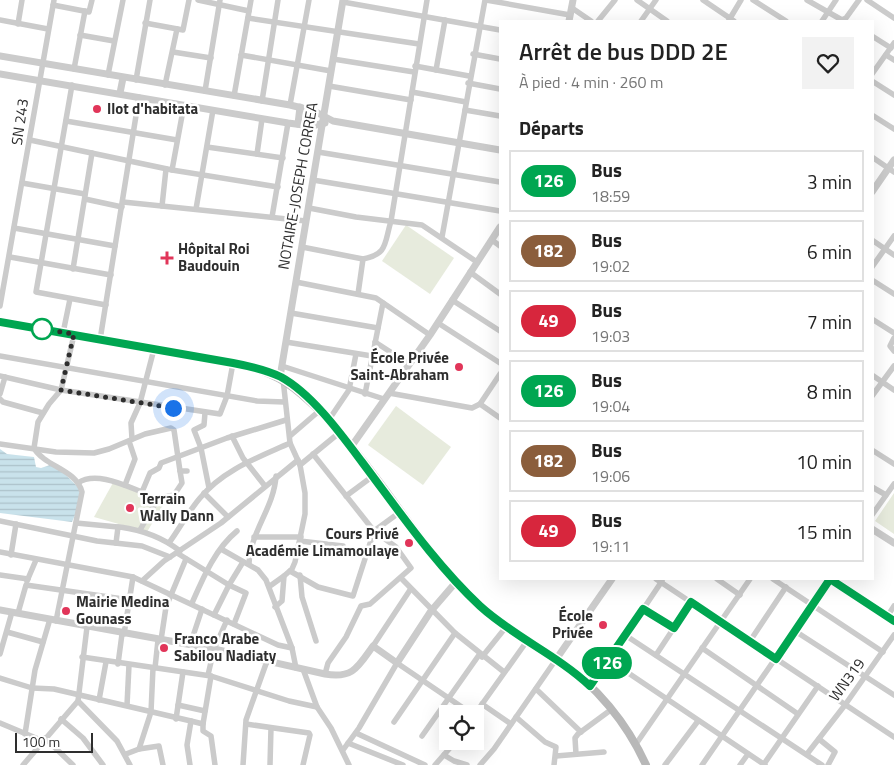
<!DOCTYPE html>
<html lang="fr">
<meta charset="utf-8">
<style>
body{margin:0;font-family:"Titillium Web",sans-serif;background:#f2f2f2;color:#222;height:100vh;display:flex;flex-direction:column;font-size:19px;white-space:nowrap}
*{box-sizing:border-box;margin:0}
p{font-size:16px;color:#767676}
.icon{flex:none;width:28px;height:28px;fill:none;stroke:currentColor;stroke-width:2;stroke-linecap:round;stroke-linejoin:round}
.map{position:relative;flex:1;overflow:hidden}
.drawer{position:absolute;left:499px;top:20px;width:375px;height:560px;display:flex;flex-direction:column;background:#fff;border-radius:0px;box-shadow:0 5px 20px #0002}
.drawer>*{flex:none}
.badge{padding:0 10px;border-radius:16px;font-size:18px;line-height:32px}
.fabs{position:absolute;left:439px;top:705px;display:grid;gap:10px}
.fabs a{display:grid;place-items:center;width:45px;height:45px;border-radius:0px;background:#fff;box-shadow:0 5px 20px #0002;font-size:25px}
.scale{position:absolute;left:15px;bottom:12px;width:78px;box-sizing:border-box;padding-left:5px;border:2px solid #2e2e2e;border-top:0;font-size:14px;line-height:18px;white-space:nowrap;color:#2e2e2e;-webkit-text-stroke:4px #fff;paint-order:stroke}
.you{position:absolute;width:25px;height:25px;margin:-12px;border:4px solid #fff;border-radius:50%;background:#1a73e8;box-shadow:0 0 0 8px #1a73e833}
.map>.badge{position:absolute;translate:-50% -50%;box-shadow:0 0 0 2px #fff}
h2{padding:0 20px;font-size:19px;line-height:45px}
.round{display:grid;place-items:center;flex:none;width:52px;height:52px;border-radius:0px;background:#f2f2f2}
.headline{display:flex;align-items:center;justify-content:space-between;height:85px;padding:0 20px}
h1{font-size:24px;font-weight:600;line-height:38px}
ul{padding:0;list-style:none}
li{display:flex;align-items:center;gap:15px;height:62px;margin:0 10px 8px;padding:0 10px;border:2px solid #e0e0e0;border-radius:0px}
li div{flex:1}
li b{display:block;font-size:19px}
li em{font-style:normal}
li .badge{min-width:55px;font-weight:700;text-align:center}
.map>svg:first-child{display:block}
</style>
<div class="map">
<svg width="894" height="765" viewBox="0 0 894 765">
<defs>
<pattern id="water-rules" width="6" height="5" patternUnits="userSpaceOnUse" patternTransform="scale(1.25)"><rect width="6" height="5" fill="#c9e2eb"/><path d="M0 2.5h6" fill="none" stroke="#adc2ca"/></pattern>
</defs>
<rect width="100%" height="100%" fill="#fff"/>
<!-- garden -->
<g fill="#e7ebdd">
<path d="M406,225l48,33 -24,36 -48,-33z"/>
<path d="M396,406l55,41 -28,38 -55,-40z"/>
<path d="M114,481l52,19 -19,32 -53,-15z"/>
<path d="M894,493v41l-19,-13z"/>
</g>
<!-- water -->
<path fill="url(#water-rules)" d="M0,449l7,5 27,3 2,10 5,1 9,-3 13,7 16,16v18l-7,16 -72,-9z"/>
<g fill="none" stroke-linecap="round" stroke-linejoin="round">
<!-- minor -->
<g stroke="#cbcbcb" stroke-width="5.5">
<path d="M198,0l51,11"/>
<path d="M486,0l84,15"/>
<path d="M637,0l30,21"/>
<path d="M703,0l31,21"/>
<path d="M753,0l33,21"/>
<path d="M807,0l35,20 4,-2 13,-18"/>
<path d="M867,0l27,18"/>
<path d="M343,2l157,28"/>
<path d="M53,5l36,7 3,-12"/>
<path d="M572,8l19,13"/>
<path d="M248,18l171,26"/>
<path d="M0,20l48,9"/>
<path d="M729,20l12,-20"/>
<path d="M598,21l17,-21"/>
<path d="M641,21l15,-21"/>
<path d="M822,21l14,-21"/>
<path d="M145,23l38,7 6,-30"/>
<path d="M18,24l4,-24"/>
<path d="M80,35l34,6"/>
<path d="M872,36l19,12"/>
<path d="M173,52l38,6"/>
<path d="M473,54l27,5"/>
<path d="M241,55l90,16"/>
<path d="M886,55l8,5"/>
<path d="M333,59l81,13"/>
<path d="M415,66l54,10"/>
<path d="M74,69l11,-58"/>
<path d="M436,70l9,-50"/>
<path d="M872,74l22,-31"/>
<path d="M108,75l15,-75"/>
<path d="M136,80l14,-80"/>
<path d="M872,81l22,14"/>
<path d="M468,83l32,6"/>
<path d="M72,85l-36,207 70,13"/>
<path d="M165,85l12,-56"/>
<path d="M329,86l82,14"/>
<path d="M205,91l15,-91"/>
<path d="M412,92l54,10"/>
<path d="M234,96l17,-96"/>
<path d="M262,101l16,-101"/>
<path d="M290,105l19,-105"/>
<path d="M465,110l35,6"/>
<path d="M872,115l22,14"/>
<path d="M66,121l111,19"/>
<path d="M30,140l142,30 106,17"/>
<path d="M207,147l76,11"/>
<path d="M318,152l182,30"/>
<path d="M257,154l5,-35"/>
<path d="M872,157l22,15"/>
<path d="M172,170l12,-65"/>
<path d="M313,180l187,31"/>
<path d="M22,183l63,11"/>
<path d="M85,199l37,8"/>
<path d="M123,202l183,19"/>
<path d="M162,206l4,-37"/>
<path d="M309,208l47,9 66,8 55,37"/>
<path d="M196,209l17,-99"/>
<path d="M272,217l16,-94"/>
<path d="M14,228l101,18"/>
<path d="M442,237l43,-237"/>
<path d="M492,240l8,6"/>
<path d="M872,240l22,15"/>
<path d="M302,247l61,12"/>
<path d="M10,257l101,18"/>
<path d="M872,267l22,-31"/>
<path d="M73,269l19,-116"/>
<path d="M470,272l30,22"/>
<path d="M872,280l22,14"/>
<path d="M296,282l80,16 54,37"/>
<path d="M358,294l5,-35c25,-5 21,-15 28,-38l36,-221"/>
<path d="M452,300l48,31"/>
<path d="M0,306l54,-306"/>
<path d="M291,313l87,15"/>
<path d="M872,319l22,14"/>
<path d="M438,323l62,40"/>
<path d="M63,333l7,-34"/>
<path d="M894,338l-4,8 4,5"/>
<path d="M100,340l39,-243"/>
<path d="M286,342l86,14"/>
<path d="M375,342l34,22"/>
<path d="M0,356l257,45 27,1"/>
<path d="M282,366l102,33"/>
<path d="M872,375l22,15"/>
<path d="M0,376l61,14 159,24 7,-18 6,-33"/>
<path d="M389,393l83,15 8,-4 20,-30"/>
<path d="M0,394l5,-17"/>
<path d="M365,394l18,-91"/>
<path d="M872,396l22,-30"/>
<path d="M0,399l3,3 40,11"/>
<path d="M480,404l20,14"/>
<path d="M205,413l-1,12 -10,5 7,18 8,40"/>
<path d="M328,421l21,-31 7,-36"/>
<path d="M232,436l11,22 22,28"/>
<path d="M290,436l29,-25"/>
<path d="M132,439l-1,-16 9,-20 14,-54"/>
<path d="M0,444l56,8 38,1 15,-4 36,-15 26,-6 3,2 6,41h7"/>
<path d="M872,450l22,14"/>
<path d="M313,454l61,77 22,16 15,21 -41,36 -9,2 -15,31 -18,26 -3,11"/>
<path d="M300,465l39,-32"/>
<path d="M78,483c17,-12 46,2 64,9l8,-19 9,-5 2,-5 66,-25 59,-18"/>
<path d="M125,485l10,-26 -6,-18"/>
<path d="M872,487l14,8"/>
<path d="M142,492l14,10 8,-5 10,-2 8,-12 -2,-12"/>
<path d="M204,493l24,24"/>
<path d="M346,496l27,-20"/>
<path d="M872,515l22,-31"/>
<path d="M0,521l97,20 45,5 28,11"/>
<path d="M76,523l42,4"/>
<path d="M140,530l16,-28"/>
<path d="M254,537h47"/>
<path d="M300,541l43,5"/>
<path d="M116,543l2,-16h2c22,3 42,10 60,24"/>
<path d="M169,543c11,-15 19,-31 31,-45 23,-28 57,-40 90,-55"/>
<path d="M221,549l37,21 8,10 26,68 4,20"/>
<path d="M0,552l133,25 145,68 14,3"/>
<path d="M177,553l52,32 14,-23"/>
<path d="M11,555l5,-31"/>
<path d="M249,564c1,-32 25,-56 27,-88"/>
<path d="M290,571l28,16 35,9 21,-65 26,-19"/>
<path d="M0,575l28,4"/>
<path d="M300,575l2,22 14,44"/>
<path d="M401,578l54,55 49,39"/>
<path d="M656,579l238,158"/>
<path d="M717,579l23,16"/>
<path d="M773,579l110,73"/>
<path d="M27,581l9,-21"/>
<path d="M142,581l22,-20 57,-38 77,-63"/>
<path d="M270,586l14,-10"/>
<path d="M192,603c11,-25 23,-54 45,-72"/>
<path d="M275,607l7,-6 2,-25 8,-7 3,-7 10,-48v-21l-5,-28 -10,-22 -7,-64"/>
<path d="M643,609l31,19"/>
<path d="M18,613l8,-28 104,15"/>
<path d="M214,615l15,-30 17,8 -12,31"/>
<path d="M887,617l7,-11"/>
<path d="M56,621l26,-129c-6,-23 -37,-25 -48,-44l4,-26 11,-18 12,-14 13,-55"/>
<path d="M795,631l99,64"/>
<path d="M7,632l36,10"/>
<path d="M124,634l9,-57"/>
<path d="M625,635l197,130"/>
<path d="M161,640l5,-33 20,-48"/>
<path d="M750,641l36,-54"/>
<path d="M190,645l12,-36"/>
<path d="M373,646l37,-56"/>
<path d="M702,648l96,66"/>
<path d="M0,654l12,-42"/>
<path d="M656,655l35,-53"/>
<path d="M82,657l129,19 78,25 28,6"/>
<path d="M482,657l24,-30"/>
<path d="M609,660l156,105"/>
<path d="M118,664l4,-30"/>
<path d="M155,668l3,-28"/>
<path d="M303,669l14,38 14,21 18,37"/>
<path d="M208,675l6,-26 13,-29"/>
<path d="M0,678l32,10 22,1 137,32 -4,24 3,20"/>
<path d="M591,687l71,-106"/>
<path d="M536,689l45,43"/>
<path d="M99,700l7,-38"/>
<path d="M78,701l39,40 13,24"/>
<path d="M482,704l29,20"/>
<path d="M127,705l2,-40"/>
<path d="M178,705l27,6"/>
<path d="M475,714l52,-73"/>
<path d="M516,717l29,25 11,5 -2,18"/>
<path d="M61,719l22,19 20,27"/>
<path d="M176,719l7,-47"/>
<path d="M191,721l12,3 8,-48"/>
<path d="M394,722l61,-89"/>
<path d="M0,723l43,18"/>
<path d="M203,724v7l8,5 4,29"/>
<path d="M246,724l63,9 1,2 -7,30"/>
<path d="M356,733l69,32"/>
<path d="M25,734l10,-64 15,-51"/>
<path d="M422,736l57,-81"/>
<path d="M45,738l28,27"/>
<path d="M819,739l16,13 -7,13"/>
<path d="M348,743l55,22"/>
<path d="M636,744l114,-165"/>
<path d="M139,749l12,-37 2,-44"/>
<path d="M343,750l16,-22 38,-65 75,51"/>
<path d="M126,754l13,-5 20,-3 4,19"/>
<path d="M576,754l-1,-16 3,-4 34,-25"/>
<path d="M807,754l38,-49 49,-70"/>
<path d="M444,755l10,6 13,4"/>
<path d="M556,756l48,-4"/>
<path d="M764,764l54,-78"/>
<path d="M23,765l55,-64 9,-74"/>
<path d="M243,765l3,-45 21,-59"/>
<path d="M270,765l1,-37"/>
<path d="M435,765l21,-24"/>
<path d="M480,765l14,-16 63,-91"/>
<path d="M665,765l33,-44"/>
<path d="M702,765l128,-186 64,42"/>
<path d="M740,765l8,-11"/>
</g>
<!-- tertiary -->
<g stroke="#cbcbcb" stroke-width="7">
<path d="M569,21l4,-21"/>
<path d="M0,56l290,49 24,6 19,10 167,29"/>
<path d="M0,74l288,49 23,3 14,-3"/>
<path d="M120,93l3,-15"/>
<path d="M298,124l2,-17"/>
<path d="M872,192l22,-32"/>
<path d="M280,377l63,-377"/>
<path d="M351,447l79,-112 70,-108"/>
<path d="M872,529l22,14"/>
<path d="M0,610l214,39 111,25c28,5 33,-7 48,-28l24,17 34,-52 25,-29"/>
<path d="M557,658l55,-79"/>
</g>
<!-- secondary -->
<path stroke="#b8b8b8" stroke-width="8" d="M0,322l233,41c27,6 48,13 68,31 61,52 101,127 154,187 21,24 46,44 73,61 9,6 20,10 29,17 39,26 70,64 89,106"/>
</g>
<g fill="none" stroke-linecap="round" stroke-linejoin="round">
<!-- line casing -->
<g stroke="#fff" stroke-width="11">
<path id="line" d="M0,322l233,41c16,3 33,7 48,14 31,17 60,57 81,85 37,49 73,102 118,144 34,31 77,49 110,80l53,-77 31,19 17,-26 85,57 54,-80 64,42"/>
</g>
<!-- line -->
<use href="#line" stroke="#00a651" stroke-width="8"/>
<!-- walk -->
<path stroke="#2e2e2e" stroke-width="5" stroke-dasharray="0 9" d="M42,329l32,5 -13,56 112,18"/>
</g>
<!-- markers -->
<g fill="#e13559" stroke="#fff" stroke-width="2">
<circle cx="97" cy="109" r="5"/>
<path d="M164.5 250.5h5v5h5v5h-5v5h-5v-5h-5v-5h5z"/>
<circle cx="459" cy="367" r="5"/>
<circle cx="130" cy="508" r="5"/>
<circle cx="409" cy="543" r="5"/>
<circle cx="66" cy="611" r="5"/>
<circle cx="603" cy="625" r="5"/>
<circle cx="164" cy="648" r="5"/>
</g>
<circle fill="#fff" stroke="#00a651" stroke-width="2.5" cx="42" cy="329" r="10"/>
<g text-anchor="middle" stroke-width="5" stroke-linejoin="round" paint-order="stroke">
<!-- poi labels -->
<g font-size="15" font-weight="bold" fill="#2e2e2e" stroke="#fff" text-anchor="start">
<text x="107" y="114">Ilot d'habitata</text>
<text x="178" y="254">Hôpital Roi<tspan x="178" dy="17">Baudouin</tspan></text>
<text x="449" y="363" text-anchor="end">École Privée<tspan x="449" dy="17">Saint-Abraham</tspan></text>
<text x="140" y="504">Terrain<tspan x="140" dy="17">Wally Dann</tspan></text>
<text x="399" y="539" text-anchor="end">Cours Privé<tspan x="399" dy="17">Académie Limamoulaye</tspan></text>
<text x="76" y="607">Mairie Medina<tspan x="76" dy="17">Gounass</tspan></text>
<text x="593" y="621" text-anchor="end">École<tspan x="593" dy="17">Privée</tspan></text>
<text x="174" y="644">Franco Arabe<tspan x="174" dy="17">Sabilou Nadiaty</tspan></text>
</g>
<!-- street labels -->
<g font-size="15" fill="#2e2e2e" stroke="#fff">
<text transform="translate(20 122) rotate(-82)" y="5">SN 243</text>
<text transform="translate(298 186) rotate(-80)" y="5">NOTAIRE-JOSEPH CORREA</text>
<text transform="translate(847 680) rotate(-54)" y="5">WN319</text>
</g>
</g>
</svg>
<div class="fabs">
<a><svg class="icon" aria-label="locate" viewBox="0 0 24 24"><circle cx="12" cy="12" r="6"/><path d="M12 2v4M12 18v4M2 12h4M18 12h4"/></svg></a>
</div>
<div class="scale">100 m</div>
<div class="you" style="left:173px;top:408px"></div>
<b class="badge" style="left:607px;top:663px;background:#00a651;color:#fff">126</b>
<section class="drawer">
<div class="headline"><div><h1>Arrêt de bus DDD 2E</h1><p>À pied · 4 min · 260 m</p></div><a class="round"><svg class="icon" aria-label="heart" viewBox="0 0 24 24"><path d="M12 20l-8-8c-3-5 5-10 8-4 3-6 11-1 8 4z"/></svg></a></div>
<h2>Départs</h2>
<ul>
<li><span class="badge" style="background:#00a651;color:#fff">126</span><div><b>Bus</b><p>18:59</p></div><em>3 min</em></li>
<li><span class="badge" style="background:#8b5e3c;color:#fff">182</span><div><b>Bus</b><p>19:02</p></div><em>6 min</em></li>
<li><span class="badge" style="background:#d7263d;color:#fff">49</span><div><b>Bus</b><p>19:03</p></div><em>7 min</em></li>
<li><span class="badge" style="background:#00a651;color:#fff">126</span><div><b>Bus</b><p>19:04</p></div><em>8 min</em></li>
<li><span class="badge" style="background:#8b5e3c;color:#fff">182</span><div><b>Bus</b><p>19:06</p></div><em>10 min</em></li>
<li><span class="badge" style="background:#d7263d;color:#fff">49</span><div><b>Bus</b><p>19:11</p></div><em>15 min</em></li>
</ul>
</section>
</div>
